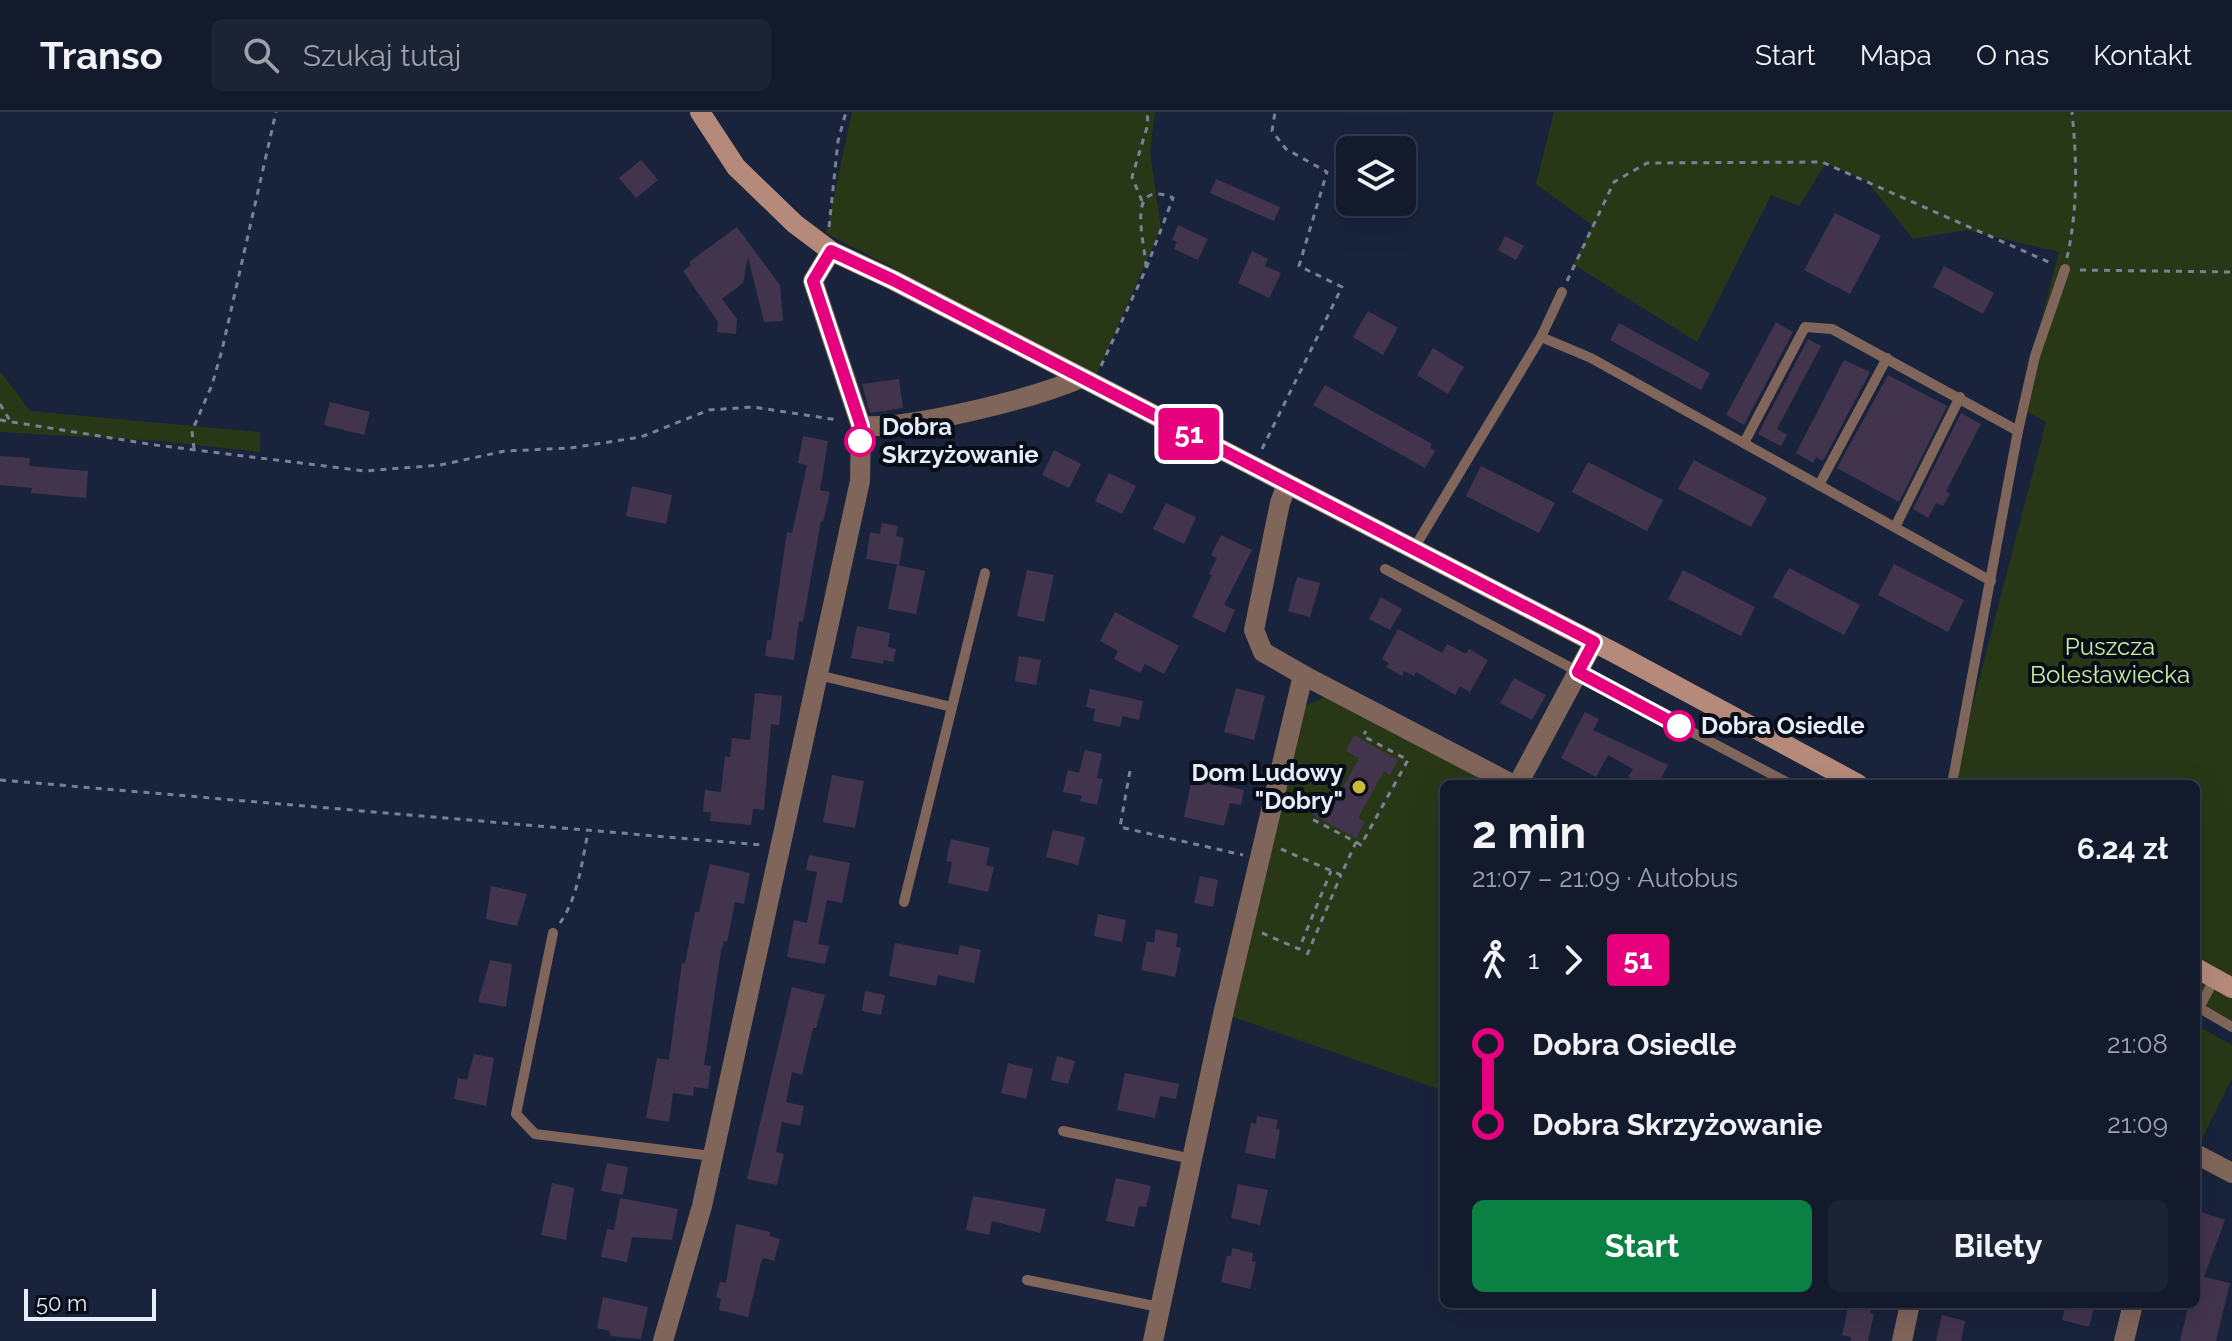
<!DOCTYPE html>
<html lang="pl">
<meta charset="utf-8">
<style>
body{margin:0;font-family:Raleway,sans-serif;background:#1c2334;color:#f1f3f6;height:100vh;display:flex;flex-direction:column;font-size:30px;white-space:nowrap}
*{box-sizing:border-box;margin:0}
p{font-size:26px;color:#9da1a9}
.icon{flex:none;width:44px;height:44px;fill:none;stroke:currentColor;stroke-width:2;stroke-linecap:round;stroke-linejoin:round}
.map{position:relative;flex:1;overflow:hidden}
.drawer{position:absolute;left:1440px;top:668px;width:760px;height:528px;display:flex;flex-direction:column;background:#131a2c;border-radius:12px;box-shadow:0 8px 32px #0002,0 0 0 2px #323848}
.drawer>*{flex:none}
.badge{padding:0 16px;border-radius:6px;font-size:28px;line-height:52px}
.controls{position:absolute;left:1336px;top:24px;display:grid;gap:16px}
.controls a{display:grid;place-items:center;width:80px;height:80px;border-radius:12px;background:#131a2c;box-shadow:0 8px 32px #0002,0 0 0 2px #323848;font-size:40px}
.scale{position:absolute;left:24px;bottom:20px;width:132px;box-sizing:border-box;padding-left:8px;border:4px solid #e5edfd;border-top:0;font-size:22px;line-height:28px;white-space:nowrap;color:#e5edfd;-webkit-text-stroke:6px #080d17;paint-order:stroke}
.map>.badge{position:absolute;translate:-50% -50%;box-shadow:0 0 0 4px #fff}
.legs{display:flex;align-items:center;gap:12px;height:88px;padding:0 32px;font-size:26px}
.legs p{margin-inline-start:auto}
.overview{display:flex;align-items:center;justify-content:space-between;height:136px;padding:0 32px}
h1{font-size:44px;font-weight:700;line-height:60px}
.primary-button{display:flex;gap:16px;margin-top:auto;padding:16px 32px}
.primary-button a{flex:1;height:92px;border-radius:12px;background:#0b8043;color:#fff;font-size:32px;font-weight:700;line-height:92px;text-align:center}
.primary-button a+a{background:#1c2334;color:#f1f3f6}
ul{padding:0 32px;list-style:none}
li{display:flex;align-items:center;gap:28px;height:80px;font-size:30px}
li i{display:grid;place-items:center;width:12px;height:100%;margin:0 10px;background:currentColor}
li i::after{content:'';width:20px;height:20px;margin:-10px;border:6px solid;border-radius:50%;background:#131a2c}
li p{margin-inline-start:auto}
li:first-child i{background:linear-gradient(#0000 50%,currentColor 0)}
li:last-child i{background:linear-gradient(currentColor 50%,#0000 0)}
header{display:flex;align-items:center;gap:48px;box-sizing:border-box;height:112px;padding:0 40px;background:#131a2c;border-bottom:2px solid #323848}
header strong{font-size:38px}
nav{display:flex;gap:44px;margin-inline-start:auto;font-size:28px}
.search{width:560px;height:72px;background:#1c2334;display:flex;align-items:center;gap:20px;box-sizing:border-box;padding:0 28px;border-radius:12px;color:#9da1a9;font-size:30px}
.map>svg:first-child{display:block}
</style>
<header>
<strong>Transo</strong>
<div class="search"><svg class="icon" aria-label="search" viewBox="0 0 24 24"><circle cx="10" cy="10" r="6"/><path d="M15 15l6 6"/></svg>Szukaj tutaj</div>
<nav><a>Start</a><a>Mapa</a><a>O nas</a><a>Kontakt</a></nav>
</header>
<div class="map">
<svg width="2232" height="1229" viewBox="0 0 2232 1229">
<rect width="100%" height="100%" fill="#19233b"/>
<!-- green -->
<g fill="#283817">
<path d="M852,0h303l-5,40 11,76 -64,146 -271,-141z"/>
<path d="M1554,0h678v914l-36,-19v-223h-244l94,-362 -28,-15 41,-155 -93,-22 -53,9 -45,-57 -42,-19 -27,43 -28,-11 -74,147 -124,-78 19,-39 -56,-41z"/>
<path d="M0,259l30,40 230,21v20l-100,-11 -160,-9z"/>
<path d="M1328,584l165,88h-49v307l-213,-75 71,-309z"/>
<path d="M2196,913l36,20v33l-32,65 -4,-2z"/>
</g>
<!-- building -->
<g fill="#43344e">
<path d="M641,48l17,20 -22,18 -17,-20z"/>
<path d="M1216,67l64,28 -6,14 -64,-28z"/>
<path d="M1835,101l46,23 -31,58 -46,-24z"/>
<path d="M1178,113l30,14 -10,21 -24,-11 3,-7 -5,-2z"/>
<path d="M737,115l43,58 3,36 -19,1 -16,-65 -5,26 -21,16 15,20 -1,15 -19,-2 1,-10 -35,-51 8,-6 -2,-3z"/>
<path d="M1505,124l19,10 -8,14 -18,-10z"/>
<path d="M1252,139l16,8 -3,7 16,7 -12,25 -31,-15z"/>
<path d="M1944,154l50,27 -11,21 -50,-27z"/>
<path d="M1368,199l30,17 -15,27 -30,-18z"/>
<path d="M1776,210l17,10 -49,93 -18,-10z"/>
<path d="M1619,211l91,50 -9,17 -91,-50z"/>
<path d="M1808,227l13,7 -44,83 10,6 -6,11 -23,-12z"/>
<path d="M1433,236l31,19 -16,27 -31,-19z"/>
<path d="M1844,248l26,12 -47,89 -7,-4 -3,6 -17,-10z"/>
<path d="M1888,263l59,31 -48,96 -62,-34z"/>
<path d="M899,267l4,29 -33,5 -8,-29z"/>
<path d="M1325,273l107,59 -2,4 5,3 -10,17 -112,-63z"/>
<path d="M330,290l40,10 -6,23 -40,-10z"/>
<path d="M1961,301l20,11 -35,67 4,3 -7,12 -7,-3 -8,15 -15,-9z"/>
<path d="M803,324l25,5 -8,49 10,2 -7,30 -2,-1 -18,101 -4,-1 -5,39 -29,-4 2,-16h4l16,-108 5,1 15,-68 -9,-2z"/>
<path d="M1054,338l27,14 -12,24 -27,-13z"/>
<path d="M0,344l30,2 -1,8 59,5 -2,27 -55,-5 1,-5 -32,-3z"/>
<path d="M1694,348l73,38 -16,29 -73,-38z"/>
<path d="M1588,350l75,38 -16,31 -75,-39z"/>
<path d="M1481,354l74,37 -16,30 -73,-37z"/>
<path d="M1109,361l27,13 -14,28 -27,-13z"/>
<path d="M632,374l40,9 -6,29 -40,-8z"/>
<path d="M1166,391l30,14 -12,27 -31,-15z"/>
<path d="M882,411l16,3 -2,10 8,2 -5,27 -33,-6 4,-27 10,2z"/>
<path d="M1221,423l31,15 -28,55 11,5 -10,23 -33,-16 20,-42 -3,-1 8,-16 -6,-3z"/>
<path d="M1894,452l70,36 -16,32 -70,-37z"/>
<path d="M897,453l28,6 -9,43 -28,-5z"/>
<path d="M1789,456l71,37 -16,30 -71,-38z"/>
<path d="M1027,458l27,5 -10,47 -27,-6z"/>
<path d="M1683,458l72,37 -14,29 -73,-37z"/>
<path d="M1297,465l23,6 -10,34 -22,-6z"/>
<path d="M1381,485l21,12 -12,21 -21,-11z"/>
<path d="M1115,500l64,34 -15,28 -19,-10 -5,9 -26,-14 4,-8 -18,-10z"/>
<path d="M857,514l33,7 -2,14 8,2 -3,13 -9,-2 -1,4 -32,-6z"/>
<path d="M1398,517l44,24 5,-9 19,10 3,-5 19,11 -18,32 -10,-6 -5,9 -39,-23 -2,4 -10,-5 -2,5 -16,-9 3,-4 -7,-4z"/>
<path d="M1019,544l22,4 -5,25 -21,-4z"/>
<path d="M1514,566l32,17 -14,25 -32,-17z"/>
<path d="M1236,576l29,8 -11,44 -30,-8z"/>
<path d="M1090,577l53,12 -4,19 -16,-4 -3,11 -27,-6 2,-12 -9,-2z"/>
<path d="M755,581l27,3 -3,29 -8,-1 -7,86 -11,-1 -2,16 -41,-4 1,-9h-8l2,-22 16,2 4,-36 5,1 2,-19 18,2z"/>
<path d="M1585,600l14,7 -6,11 75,35 -10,19h-16l-14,-7 5,-8 -25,-14 -12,22 -35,-19z"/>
<path d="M1354,623l44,25 -8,15 -6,-4 -26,47 7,4 -9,16 -44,-24 8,-15 13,7 26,-48 -13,-7z"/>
<path d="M1085,638l17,4 -5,24 6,1 -6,26 -17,-4 2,-5 -19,-4 5,-22 11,3z"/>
<path d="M832,663l32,6 -9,47 -32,-6z"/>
<path d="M1192,667l52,11 -3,15 -11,-2 -6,23 -40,-9z"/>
<path d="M1053,718l32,7 -7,28 -32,-8z"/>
<path d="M951,727l39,9 -4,17 8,2 -6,25 -40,-9 4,-21 -6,-1z"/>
<path d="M809,743l41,8 -8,40 -15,-3 -9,44 11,2 -4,18 -38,-7 7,-37 13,3 10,-51 -11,-2z"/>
<path d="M710,752l40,9 -6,31 -9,-2 -8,40 -3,-1 -3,10 -17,114 7,1 -3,23 -14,-2 -1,9 -20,-3 -4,29 -23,-4 11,-60 12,2 13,-97 3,1 10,-52h4z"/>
<path d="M1200,764l18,4 -5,27 -19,-4z"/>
<path d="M491,774l36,8 -10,32 -31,-7z"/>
<path d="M1098,802l28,6 -4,22 -28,-6z"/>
<path d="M1156,817l22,5 -2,13 5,1 -6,29 -34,-7 6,-29 7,2z"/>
<path d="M895,831l63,12 2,-10 21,5 -7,33 -36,-8 -2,11 -47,-10z"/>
<path d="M490,848l22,4 -6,43 -28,-5z"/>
<path d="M792,875l33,8 -9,33h-3l-11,47 -10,-3 -6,30 18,4 -4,20 -18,-4 -6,30 8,2 -7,31 -30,-6z"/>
<path d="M865,879l20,4 -4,20 -19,-4z"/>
<path d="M474,942l20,4 -8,48 -32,-7 4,-21 9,2z"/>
<path d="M1057,944l18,5 -7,23 -17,-4z"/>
<path d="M1008,951l25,6 -7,30 -25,-6z"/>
<path d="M1125,961l54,11 -3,15 -16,-3 -5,22 -38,-8z"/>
<path d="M1257,1004l21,4 -2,9 4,1 -5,29 -30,-6 6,-30 5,1z"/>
<path d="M607,1051l21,4 -5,28 -22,-4z"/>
<path d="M1116,1066l35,8 -5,21 -7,-1 -5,21 -28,-6z"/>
<path d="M552,1071l22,5 -8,52 -25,-5z"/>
<path d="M1238,1072l30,6 -8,35 -29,-7z"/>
<path d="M973,1084l73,13 -6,24 -48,-12 -3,14 -23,-5z"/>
<path d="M620,1086l58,11 -6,31 -40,-3 -5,25 -26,-5 6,-28 7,1z"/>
<path d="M2196,1098l29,10 -21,57 26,6 -14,58h-36l9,-37h7z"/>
<path d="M736,1112l34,8 -1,4 11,3 -6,22 -10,-3 -3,4 -13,55 -29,-7 2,-11 -5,-2 4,-15 6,1z"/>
<path d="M1232,1136l21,5 -1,8 4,1 -6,27 -29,-7 6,-26h4z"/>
<path d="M603,1185l45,10 -7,32 -30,-3 -2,-5 -12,-3z"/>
<path d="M1852,1192h20l-2,9 4,1 -6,27h-17v-4l-9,-2 6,-27 3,1z"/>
<path d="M2066,1192h29l-6,23 -27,-7z"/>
<path d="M1942,1203l23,6 -4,20h-25z"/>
</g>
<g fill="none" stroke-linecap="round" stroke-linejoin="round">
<!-- path -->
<g stroke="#788196" stroke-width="3" stroke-dasharray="6 6" stroke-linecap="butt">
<path d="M1142,89l-10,-24 16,-53 -1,-12"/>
<path d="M829,115l9,-86 8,-29"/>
<path d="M2067,146c11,-50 10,-96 5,-146"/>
<path d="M2080,158l152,2"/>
<path d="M1567,169l47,-99 33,-19 175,-1 231,102"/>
<path d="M1101,254l45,-97 27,-71c-50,-21 -27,45 -27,71"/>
<path d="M0,292l12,20"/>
<path d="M0,308l155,25 210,26 75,-6 65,-14 65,-3 71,-11 68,-27 44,-3 85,13"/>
<path d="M194,337l-2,-18 20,-46 10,-35 54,-238"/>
<path d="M1262,337l80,-162 -43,-21 28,-94 -41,-23 -14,-18 3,-19"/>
<path d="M1130,659l-10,56 123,28"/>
<path d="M0,668l761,65"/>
<path d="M1356,730l5,3 47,-85 -45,-24 3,-5"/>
<path d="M1281,737l60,26 15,-33 -46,-24"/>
<path d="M560,811c18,-26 22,-61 28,-91"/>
<path d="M1262,821l37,16 32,-78"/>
<path d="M1307,843l34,-80"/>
</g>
<!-- lane -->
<g stroke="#80655b" stroke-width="10">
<path d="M1541,225l50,21 400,223"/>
<path d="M1744,331l61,-116 27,2 186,102"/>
<path d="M1819,373l68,-127"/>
<path d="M1895,415l65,-130"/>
<path d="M1413,438l128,-213 21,-45"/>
<path d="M1385,457l405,215"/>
<path d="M818,563l134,32 -48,195"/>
<path d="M952,595l33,-134"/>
<path d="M1952,672l66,-353 17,-75 30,-87"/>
<path d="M553,821l-37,181 19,20 177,22"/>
<path d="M2196,894l36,21"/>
<path d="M2199,896l16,-30"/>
<path d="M1063,1019l129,28"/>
<path d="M1027,1168l132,27"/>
</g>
<!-- street -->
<g stroke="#80655b" stroke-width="20">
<path d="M861,314c51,3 171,-27 220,-48"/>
<path d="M1303,563l209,109"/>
<path d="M1518,672l76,-142"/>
<path d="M2196,1042l36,19"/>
<path d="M663,1229l39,-135 158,-725 1,-55 -48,-145 18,-30"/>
<path d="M1153,1229l71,-331 79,-335 -40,-23 -9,-22 26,-127 7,-19"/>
<path d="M1902,1229l8,-37"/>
<path d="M2124,1229l9,-37"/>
</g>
<!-- secondary -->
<g stroke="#b58a7a" stroke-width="20">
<path d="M700,0l36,55 59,57 36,27 62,29 720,372 245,132"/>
<path d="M2196,856l36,20"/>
</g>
</g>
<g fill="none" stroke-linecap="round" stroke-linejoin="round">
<!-- line-1 casing -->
<g stroke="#fff" stroke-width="18">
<path id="line-1" d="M860,329l1,-15 -48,-145 18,-30 62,29 701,362 -16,30 101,54"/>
</g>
<!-- line-1 -->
<use href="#line-1" stroke="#e6007e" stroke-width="12"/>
</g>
<!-- markers -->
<g fill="#fff" stroke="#e6007e" stroke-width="4">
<circle cx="860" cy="329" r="14"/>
<circle cx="1679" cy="614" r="14"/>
</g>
<circle fill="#ccb938" stroke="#080d17" stroke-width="3" cx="1359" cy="675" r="8"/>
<g text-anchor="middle" stroke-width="8" stroke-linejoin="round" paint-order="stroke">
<!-- stop labels -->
<g font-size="24" font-weight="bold" fill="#e5edfd" stroke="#080d17" text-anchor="start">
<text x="882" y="323">Dobra<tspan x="882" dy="28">Skrzyżowanie</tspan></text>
<text x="1701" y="622">Dobra Osiedle</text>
</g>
<!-- park labels -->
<g font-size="24" fill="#c7ef9d" stroke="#080d17">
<text x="2110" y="543">Puszcza<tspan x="2110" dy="28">Bolesławiecka</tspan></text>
</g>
<!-- poi labels -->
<g font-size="24" font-weight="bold" fill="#e5edfd" stroke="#080d17" text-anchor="end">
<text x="1343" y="669">Dom Ludowy<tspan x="1343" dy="28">"Dobry"</tspan></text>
</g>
</g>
</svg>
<div class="controls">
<a><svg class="icon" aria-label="layers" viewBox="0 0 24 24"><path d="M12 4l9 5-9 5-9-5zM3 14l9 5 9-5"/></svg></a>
</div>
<div class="scale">50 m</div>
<b class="badge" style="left:1189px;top:322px;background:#e6007e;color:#fff">51</b>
<section class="drawer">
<div class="overview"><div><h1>2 min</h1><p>21:07 – 21:09 · Autobus</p></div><b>6.24 zł</b></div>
<div class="legs"><svg class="icon" aria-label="walk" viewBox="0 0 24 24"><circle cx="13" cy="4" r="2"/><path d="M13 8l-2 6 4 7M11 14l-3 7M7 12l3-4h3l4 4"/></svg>1<svg class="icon" aria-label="forward" viewBox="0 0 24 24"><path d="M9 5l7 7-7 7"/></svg><b class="badge" style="background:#e6007e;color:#fff">51</b></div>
<ul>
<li><i style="color:#e6007e"></i><b>Dobra Osiedle</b><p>21:08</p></li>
<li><i style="color:#e6007e"></i><b>Dobra Skrzyżowanie</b><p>21:09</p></li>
</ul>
<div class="primary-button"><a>Start</a><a>Bilety</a></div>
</section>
</div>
